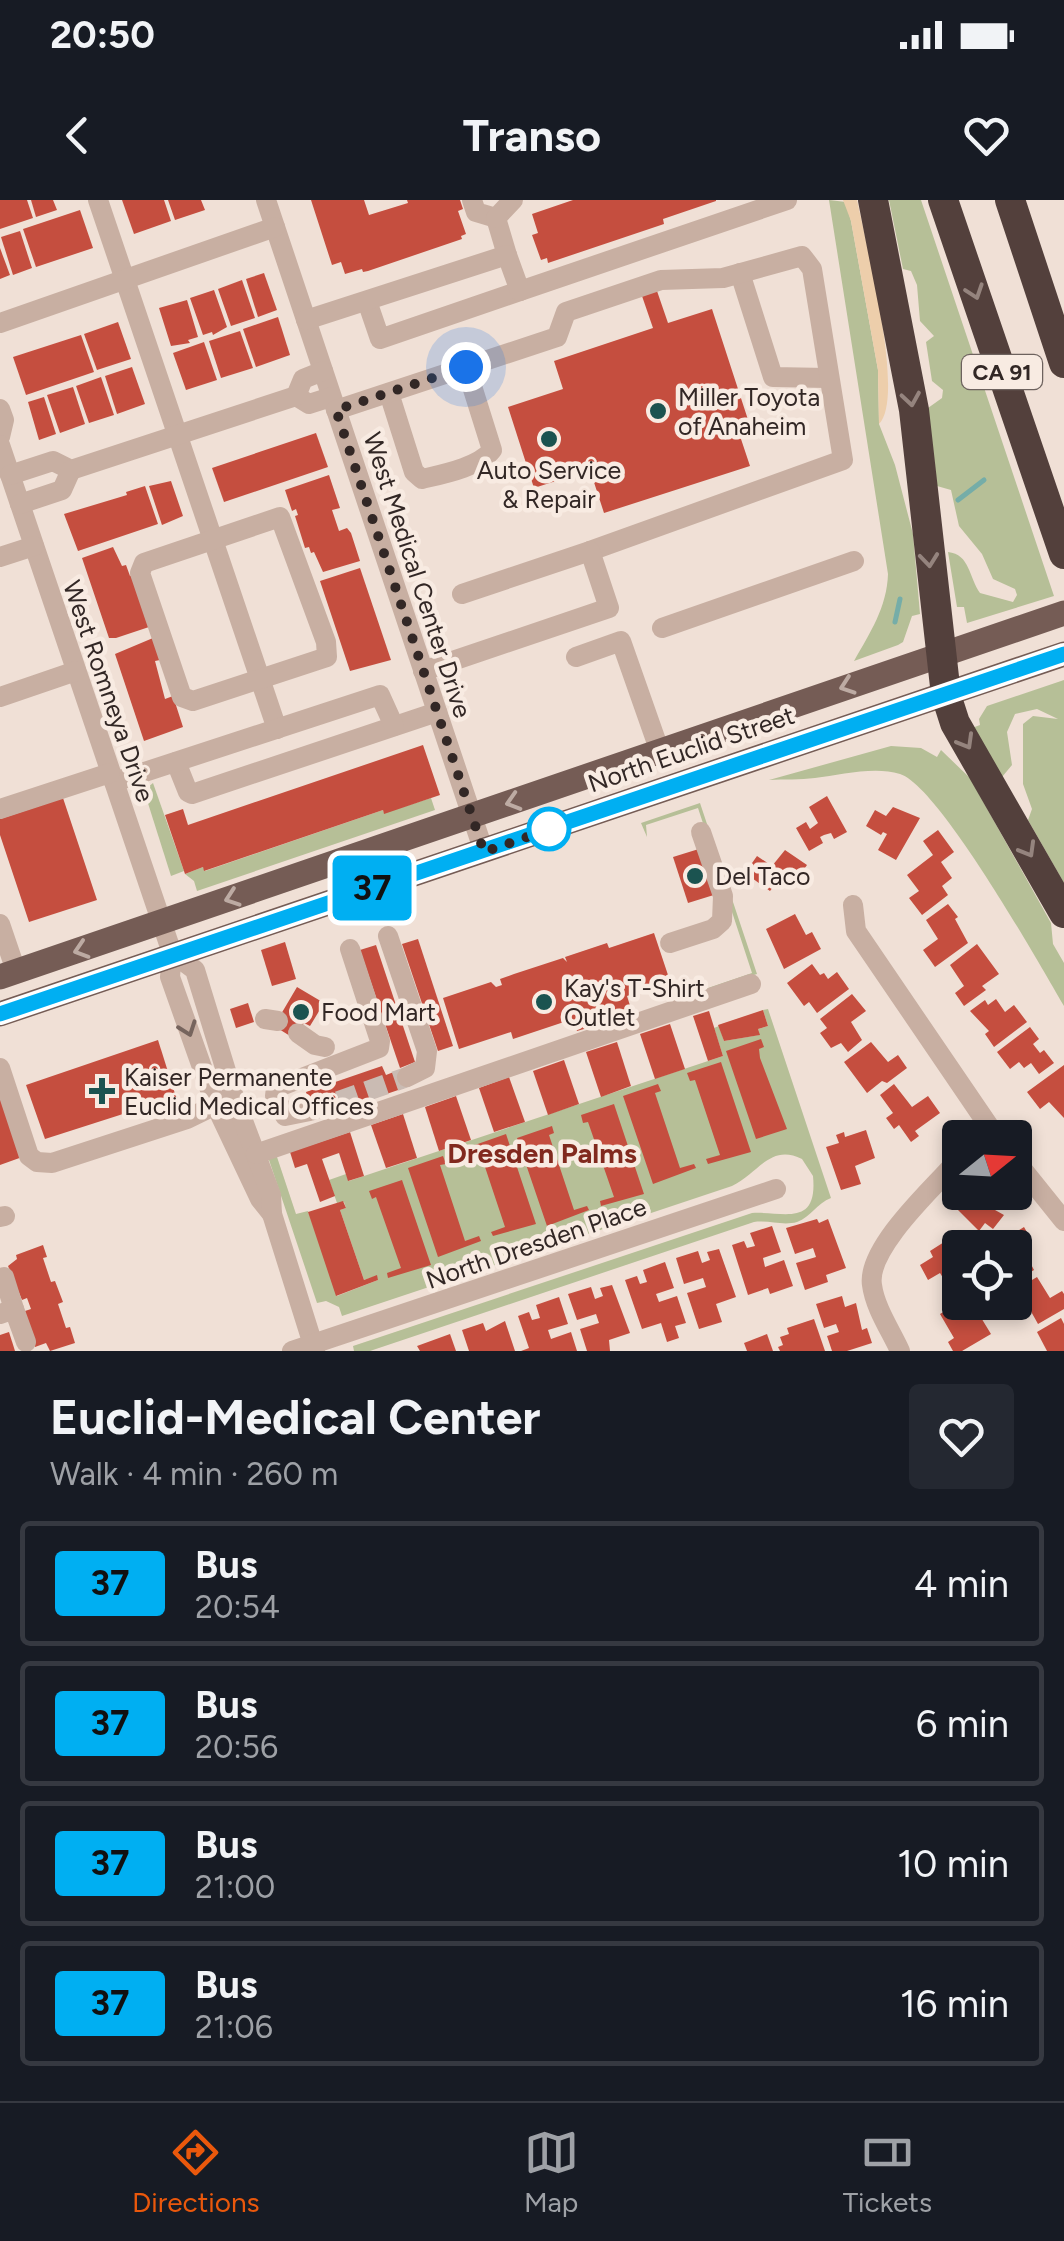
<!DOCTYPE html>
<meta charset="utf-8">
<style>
body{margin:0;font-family:Figtree,sans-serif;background:#242831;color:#f1f3f6;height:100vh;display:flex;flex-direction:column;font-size:38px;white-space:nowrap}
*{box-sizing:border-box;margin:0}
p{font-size:32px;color:#9ea1a6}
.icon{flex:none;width:55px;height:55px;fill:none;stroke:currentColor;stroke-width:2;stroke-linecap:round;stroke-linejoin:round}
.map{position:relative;height:1151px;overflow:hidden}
.side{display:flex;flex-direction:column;background:#171b24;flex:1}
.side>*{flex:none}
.badge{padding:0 20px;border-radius:8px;font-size:35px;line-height:65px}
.needle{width:65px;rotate:72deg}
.buttons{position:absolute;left:942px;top:920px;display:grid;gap:20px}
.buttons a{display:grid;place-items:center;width:90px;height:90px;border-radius:10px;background:#171b24;box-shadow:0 5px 15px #0003;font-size:50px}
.you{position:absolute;width:50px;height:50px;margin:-25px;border:8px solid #fff;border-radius:50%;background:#1a73e8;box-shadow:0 0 0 15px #1a73e833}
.map>.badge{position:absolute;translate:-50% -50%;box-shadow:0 0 0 5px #fff}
.round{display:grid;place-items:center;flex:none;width:105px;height:105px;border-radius:10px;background:#242831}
.summary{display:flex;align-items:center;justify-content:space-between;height:170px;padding:0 50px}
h1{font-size:48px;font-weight:700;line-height:75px}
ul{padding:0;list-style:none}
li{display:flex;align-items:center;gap:30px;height:125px;margin:0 20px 15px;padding:0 30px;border:5px solid #363941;border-radius:10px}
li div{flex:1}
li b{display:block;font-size:38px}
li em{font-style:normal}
li .badge{min-width:110px;font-weight:700;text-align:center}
.status{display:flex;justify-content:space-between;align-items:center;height:70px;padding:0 50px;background:#171b24;direction:ltr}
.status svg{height:28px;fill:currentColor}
header{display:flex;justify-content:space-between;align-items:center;height:130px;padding:0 50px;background:#171b24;font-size:45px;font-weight:700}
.dock{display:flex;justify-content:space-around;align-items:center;height:140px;border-top:2px solid #363941;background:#171b24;font-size:28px;color:#9ea1a6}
.dock a{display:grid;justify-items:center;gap:5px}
.dock .on{color:#ea580c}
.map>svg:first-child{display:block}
</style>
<div class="status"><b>20:50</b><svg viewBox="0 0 49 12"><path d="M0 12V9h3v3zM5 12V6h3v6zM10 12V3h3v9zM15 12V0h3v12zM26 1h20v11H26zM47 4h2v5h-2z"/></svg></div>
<header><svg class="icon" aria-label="back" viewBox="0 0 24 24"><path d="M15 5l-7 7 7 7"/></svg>Transo<svg class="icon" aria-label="heart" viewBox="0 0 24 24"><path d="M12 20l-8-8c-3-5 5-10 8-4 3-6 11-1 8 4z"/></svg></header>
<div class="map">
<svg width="1064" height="1151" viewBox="0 0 1064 1151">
<rect width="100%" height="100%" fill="#f0e0d6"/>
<!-- green -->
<g fill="#b6bf97">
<path d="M829,0l17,2 5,19 27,149 1,54 16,41 18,69 7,80 -8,2 -9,26 -5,3 -44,16c16,-28 33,-54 34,-87z"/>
<path d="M889,0h32l133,396 -87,27 -3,-16h-7l-9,-55c22,2 21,26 32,41l33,9 4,-7 -2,-6 -22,-10 -11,-25 -23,-28 -8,-36 -14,-4 -9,-78 14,-10 1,-8 -11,-9 -6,-39 8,-6 -14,-15 -3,-36 -6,-14 -8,-2z"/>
<path d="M1064,480v203l-36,-63 4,-11 -9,-25v-60l10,-8 25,3 -21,-10 -22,5 -8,18 5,33 -10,12 -30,-49 8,-3 -1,-6 8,-13z"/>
<path d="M891,546l30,2 16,9 4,-7 29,28 81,145 2,21 11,19v43c-25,-43 -125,-220 -164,-232 -26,-8 -59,1 -85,4 -15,2 -31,1 -46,2z"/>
<path d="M153,583l31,88 -13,5 -25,-79 1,-9z"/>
<path d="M431,598l4,12 -238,81 -3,-10 -9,-7 18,-7 2,4 178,-61 1,3z"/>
<path d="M700,603l57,171 -65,21 1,-6 10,-3 2,3 47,-16 -54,-165 -52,17 1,12 -6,-14z"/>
<path d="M768,809l63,189c-14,5 -20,19 -34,24 -14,4 -29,-2 -43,0l-384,129h-16l-1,-5 399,-133c31,-2 66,15 61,-37l-11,-17c-32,-16 -44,15 -70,27l-390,130 -3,-9 -13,-6 -9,2 -49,-146 8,-3 20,60 12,-3 29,85 41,-16 -2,-4 -12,4 -24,-70 6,-2 -2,-6 -7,1 -8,-23 17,-6 3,7 374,-125 -9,-28 5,-2 5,15 35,-6 -1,-6 10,-3 -5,-16z"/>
</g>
<!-- sand -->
<path fill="#edceab" d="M843,0h14c8,39 49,198 22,224l-1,-54 -27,-149z"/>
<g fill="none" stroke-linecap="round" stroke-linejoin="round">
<!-- stream -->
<g stroke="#75ada8" stroke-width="5">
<path d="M958,300l26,-20"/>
<path d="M895,422l5,-23"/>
</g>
</g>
<!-- building -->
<g fill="#c54e3f">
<path d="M0,0h27l6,18 -33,11z"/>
<path d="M31,0h22l4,10 -21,7z"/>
<path d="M122,0h42l7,21 -37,13z"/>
<path d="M168,0h33l4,10 -30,10z"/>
<path d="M311,0h53l5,15 39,-12 -1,-3h53l3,9 -5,2 8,23 -5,2 1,3 -94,32 -5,1 -1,-3 -17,5 -4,-12 -9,3z"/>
<path d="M573,0h143v1l-53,18 1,5 -116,39 -1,-5 -6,2 -9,-25 6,-2 -6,-19z"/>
<path d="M80,10l13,38 -57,19 -13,-38z"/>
<path d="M20,31l12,37 -19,7 -12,-38z"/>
<path d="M0,48l10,27 -10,4z"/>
<path d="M264,73l13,37 -19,7 -12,-38z"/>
<path d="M242,80l13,38 -24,8 -13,-37z"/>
<path d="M214,90l13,37 -14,8 -1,-3 -9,3 -13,-37z"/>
<path d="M657,91l11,32 44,-14 40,123 -12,4 10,30 -146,47 -14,-43 -56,18 -26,-81 55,-18 -9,-28 99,-33 -11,-32z"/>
<path d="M187,100l11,37 -10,3 2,3 -19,3 -12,-38z"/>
<path d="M278,117l12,38 -34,12 -13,-38z"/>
<path d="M118,122l13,37 -34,11 -13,-36z"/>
<path d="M240,131l13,37 -32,10 -12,-37z"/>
<path d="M81,135l13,37 -68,23 -13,-38z"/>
<path d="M204,142l13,38 -31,10 -13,-37z"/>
<path d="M132,167l13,37 -28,10 -12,-38z"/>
<path d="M101,177l13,38 -25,8 -13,-37z"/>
<path d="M73,187l12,37 -25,9 -13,-38z"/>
<path d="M44,197l12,37 -17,6 -11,-38z"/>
<path d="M316,233l12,34 -104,35 -12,-34z"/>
<path d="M329,275l11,33 -8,2 7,21 8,-3 4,5 9,28 -37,11 -9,-20 -3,1 -2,-6 -4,1 -10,-32 3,-1 -2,-6 -4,2 -7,-21z"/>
<path d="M171,281l12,35 -21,9 -13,-39z"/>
<path d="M145,286l13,38 -80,27 -14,-37 63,-19 -1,-3z"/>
<path d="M113,347l9,19 4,-1 4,11 2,-1 17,52 -33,11h-7l-27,-80z"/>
<path d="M360,368l31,92 -41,11 -30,-90z"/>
<path d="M153,438l7,22 -5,1 10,38 8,-3 10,31 -39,14 -29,-87z"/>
<path d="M423,545l17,50 -56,19 -1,-4 -179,61 -1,-4 -18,7 -20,-59 18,-6 5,16z"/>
<path d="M827,596l20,36 -13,7 -3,-6 -7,2 -4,2 3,6 -14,8 -13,-23 10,-6 4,7 8,-6 -9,-16z"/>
<path d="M63,598l34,102 -68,22 -29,-87v-16z"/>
<path d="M893,607l27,11 -24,42 -18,-10 9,-16 -4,-2 -2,3 -15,-9 9,-16 11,6z"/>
<path d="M938,630l16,22 -13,10 11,16 -10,8 6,9 -26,20 -13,-17 10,-7 -12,-16 26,-20 -10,-14z"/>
<path d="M702,648l15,46 -29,9 -15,-46z"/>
<path d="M785,650l22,15 -9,13 -12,-8 -16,21 -25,-18 12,-17 15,10z"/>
<path d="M948,704l10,13 -3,2 13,24 -33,24 -12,-17 15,-11 -12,-19z"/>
<path d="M795,714l11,21 6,-3 9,17 -37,20 -18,-40z"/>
<path d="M654,733l16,48 -43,15 6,19 -56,16 -4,-12 -60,20 -2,-7 -52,17 -16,-51 48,-16 5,5 6,-2 -2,-6 14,-5 49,-16 4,4 -2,-5 42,-14 2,5z"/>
<path d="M418,739l35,107 -15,5 -36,-107z"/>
<path d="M285,742l11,37 -24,7 -11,-36z"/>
<path d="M977,744l22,30 -17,12 4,4 -22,16 -9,-13 9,-7 -14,-21z"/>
<path d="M376,745l39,117 -15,6 -40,-118z"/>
<path d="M812,764l8,11 4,-2 4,6 9,-7 12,17 -32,24 -8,-11 -5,4 -17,-23z"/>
<path d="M297,787l27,16 -14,23 -6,-3 -9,16 -21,-13z"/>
<path d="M852,794l14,17 -15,11 11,18 -14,12 -7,-9 -10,5 -11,-15 7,-5 -7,-9z"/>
<path d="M996,799l9,13 9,-7 13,17 -33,25 -9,-13 4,-3 -19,-20 15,-11 3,5z"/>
<path d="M248,803l6,19 -18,6 -6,-19z"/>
<path d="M763,810l5,16 -10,3 2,6 -36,6 -6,-16z"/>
<path d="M709,811l14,45 -15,5 -15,-45z"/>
<path d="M670,824l15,45 -30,10 -15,-45z"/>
<path d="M1030,827l9,12 -6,5 7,9 4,-3 10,13 -15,11 -8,-11 -7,5 -5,-6 -9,7 -13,-17z"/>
<path d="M761,839l3,8 -5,2 1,9 27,71 -31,10 -30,-88z"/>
<path d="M158,840l18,57 -131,42 -19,-54z"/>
<path d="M617,842l14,44 -30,11 -15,-45z"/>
<path d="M871,842l17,20 10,-7 9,13 -20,15 -5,-2 -15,12 -23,-31z"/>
<path d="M564,860l15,44 -31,11 -15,-44z"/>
<path d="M721,862l30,90 -43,12 -2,-5 14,-4 -25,-75 -5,1 -3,-8z"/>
<path d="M1064,865v53l-15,-16 -9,7 -13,-17z"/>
<path d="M382,866l4,9 18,-7 6,18 -97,33 -7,-27z"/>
<path d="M509,877l16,45 -31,10 -15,-44z"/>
<path d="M0,882l25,74 -25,9z"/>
<path d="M658,884l3,7 -6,2 25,75 14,-4 2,4 -43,16 -30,-88z"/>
<path d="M894,884l18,23 16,-11 12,17 -25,18 4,5 -8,6 -12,-17 -5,4 -8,-11 7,-5 -13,-18z"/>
<path d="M456,896l15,44 -32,11 -14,-44z"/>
<path d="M614,904l30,90 -43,12 -1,-5 14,-4 -26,-75 -5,1 -2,-8z"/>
<path d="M403,914l14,44 -31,10 -15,-43z"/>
<path d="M552,926l2,7 -5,2 25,75 13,-4 2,4 -42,16 -30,-88z"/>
<path d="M866,930l9,28 -20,8 6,18 -20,6 -15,-43 13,-4 -3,-8 8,-3 1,5z"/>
<path d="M350,932l14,44 -16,5 -9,-28 -17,6 13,37 -15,6 -13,-38 -12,4 -5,-16z"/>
<path d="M506,934l30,90 -43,12 -2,-4 14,-5 -25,-75 -5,2 -3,-8z"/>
<path d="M443,956l3,8 -6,1 25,76 14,-5 2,5 -43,16 -30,-89z"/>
<path d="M402,980l29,85 -43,13 -1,-5 14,-5 -25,-71 -4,2 -3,-8z"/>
<path d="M971,992h24l-9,13 18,10 -11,14 -8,-6 -6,8 -21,-21z"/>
<path d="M343,1001l3,7 -6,2 24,70 13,-5 1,5 -42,16 -28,-84z"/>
<path d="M817,1019l2,4 9,-4 18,49 -20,7 2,7 -23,8 -9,-27 20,-6 -3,-9 -18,6 -9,-26z"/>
<path d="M772,1026l9,26 -18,6 2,9 19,-7 9,26 -23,8 -2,-6 -20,7 -16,-50 12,-4 3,7 8,-2 -5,-13z"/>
<path d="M1024,1027l8,14 -10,6 12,23 -19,11v-33h-25z"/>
<path d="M952,1037l8,13v29l-12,7 -8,-13 -12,7 -8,-15 13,-8 -3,-6z"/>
<path d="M43,1045l4,12 -4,1 8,24 4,-1 8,21 -5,2 8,24 4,-1 5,16 -25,8 -4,-8 -11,4 -10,-36 6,-2 -4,-11 -5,2 -14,-34 9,-7 -1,-4z"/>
<path d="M719,1049l17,48 -20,7 6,18 -23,7 -12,-36 19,-6 -3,-9 -19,6 -8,-26 22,-7 4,12 8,-3 -3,-8z"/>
<path d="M665,1062l9,26 -18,6 3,8 18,-6 9,27 -11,3 4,12 -12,4 -6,-19 -19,6 -17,-49 12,-4 3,8 7,-2 -4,-12z"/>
<path d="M1037,1077l13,21 12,-7 2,3v15l-26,15 -10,-18 -9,5 -4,-8v-13z"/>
<path d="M612,1085l18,48 -21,7 1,11h-23l-7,-22 19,-6 -3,-9 -19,6 -9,-26 23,-7 4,12 8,-3 -3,-8z"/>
<path d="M842,1096l3,11 11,-4 6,27 5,-2 5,15 -25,8h-15l-5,-15 12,-4 -3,-8 -12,4 -8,-24z"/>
<path d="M559,1097l9,27 -20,6 3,9 20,-7 6,19h-56l8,-3 -11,-32 11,-4 3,8 8,-2 -4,-13z"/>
<path d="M955,1105l6,9 7,-4 5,10 7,-4 11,18 -29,17h-9l-5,-9 6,-4 -14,-24z"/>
<path d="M1061,1118l3,6v27h-17l-10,-19z"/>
<path d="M814,1119l11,32h-45l-2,-4 5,-2 -3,-8 9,-3 -2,-6z"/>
<path d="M505,1121l10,30h-46l-7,-21 21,-7 3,8z"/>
<path d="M9,1132l6,19h-15v-16z"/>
<path d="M450,1134l6,17h-36l-3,-5z"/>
<path d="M767,1134l6,17h-26l-3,-8z"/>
</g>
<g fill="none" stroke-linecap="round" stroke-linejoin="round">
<!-- minor-tunnel -->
<path stroke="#cabbb3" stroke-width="20" stroke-dasharray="20 10" stroke-linecap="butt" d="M310,911l97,-34"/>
<!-- minor -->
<g stroke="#c8afa2" stroke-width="20">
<path d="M98,0l179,529"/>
<path d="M266,0l218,652"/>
<path d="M472,0l4,12 20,6"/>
<path d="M496,18l11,37"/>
<path d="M496,18l17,-18"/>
<path d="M740,73l33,104 54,1"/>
<path d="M367,101l13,38 140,-48"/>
<path d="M306,120l201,-65 13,36 267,-91"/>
<path d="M0,123l275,-96"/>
<path d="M389,193l25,79 8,7c21,-5 57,-12 70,-29l-26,-83"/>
<path d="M296,196l13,8 22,-7"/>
<path d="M0,209l4,11 -4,17"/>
<path d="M336,210l221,-73 9,-25 95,-32 62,-2 79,-22 10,13 31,191 -253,91"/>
<path d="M0,245l172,508 -2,24 45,127 45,95 12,15"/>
<path d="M10,275l43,-14 18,9 225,-74 7,-17 20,-8"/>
<path d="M20,304l42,-14 9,-20"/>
<path d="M280,317l46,125 1,15 -134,44 -11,-4 -42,-124 4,-10z"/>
<path d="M0,357l34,-11"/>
<path d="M662,428l192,-67"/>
<path d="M576,457l45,-16 39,111"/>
<path d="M423,471l186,-63 -19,-57 -128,43"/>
<path d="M0,497l76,-26"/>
<path d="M176,562l12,30 4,2 245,-82"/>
<path d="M114,582l266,-87 14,31"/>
<path d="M0,609l110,-36"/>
<path d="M853,705l3,26 141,207"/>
<path d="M0,724l16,47"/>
<path d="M388,736l39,115 -2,17 -18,9"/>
<path d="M670,743l43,-14 9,-8 1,-25 -22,-64"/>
<path d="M172,753l23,17 39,127 37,98 1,19 43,137"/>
<path d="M265,819l13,2"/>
<path d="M298,833l17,12 10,2"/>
<path d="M0,868l29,88 8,6 15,1 135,-44 41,-20"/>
<path d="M310,911l-25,5 -10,-20 1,-8 103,-40 1,-7 -30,-92"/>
<path d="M256,954l495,-170"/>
<path d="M1015,960l49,61"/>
<path d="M0,1017l5,-1"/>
<path d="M4,1077l10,32"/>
<path d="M0,1114l14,-5 12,33"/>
<path d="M292,1151l484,-162"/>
<path d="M900,1151c-9,-20 -25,-43 -28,-66 -6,-37 64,-100 88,-127"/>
</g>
<!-- major -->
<g stroke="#755c55" stroke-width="25">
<path d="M0,777l1064,-364"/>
<path d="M0,814l1064,-360"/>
</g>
<!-- highway -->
<g stroke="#53403c" stroke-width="30">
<path d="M873,0l41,210 32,285 9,28 109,190"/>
<path d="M943,0l121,354"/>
<path d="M1010,0l54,163"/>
</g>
</g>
<!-- one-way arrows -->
<defs><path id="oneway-chevron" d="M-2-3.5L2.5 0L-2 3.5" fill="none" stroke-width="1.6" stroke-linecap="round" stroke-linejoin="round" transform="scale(2.5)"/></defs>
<g stroke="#95847e">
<use href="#oneway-chevron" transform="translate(975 92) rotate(71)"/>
<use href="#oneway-chevron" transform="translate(911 199) rotate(81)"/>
<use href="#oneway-chevron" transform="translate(929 360) rotate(84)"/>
<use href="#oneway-chevron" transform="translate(966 542) rotate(60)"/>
<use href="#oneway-chevron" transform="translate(1028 650) rotate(60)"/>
</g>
<g stroke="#bdaba3">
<use href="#oneway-chevron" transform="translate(847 486) rotate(161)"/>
<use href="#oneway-chevron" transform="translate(513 602) rotate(163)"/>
<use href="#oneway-chevron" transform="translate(232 698) rotate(161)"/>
<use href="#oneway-chevron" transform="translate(81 750) rotate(162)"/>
</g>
<use stroke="#76645d" href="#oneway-chevron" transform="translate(188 829) rotate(70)"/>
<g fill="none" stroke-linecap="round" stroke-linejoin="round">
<!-- line casing -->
<g stroke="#fff" stroke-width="22">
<path id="line" d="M0,814l1064,-360"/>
</g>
<!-- line -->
<use href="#line" stroke="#00aff2" stroke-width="15"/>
<!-- walk -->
<path stroke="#322725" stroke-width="10" stroke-dasharray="0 18" d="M466,167l-130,43 148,442 75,-26 -10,3"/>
</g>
<!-- markers -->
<g fill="#1b5350" stroke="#f8ebe2" stroke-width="4">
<circle cx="658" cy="211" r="10"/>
<circle cx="549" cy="239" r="10"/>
<circle cx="695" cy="676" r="10"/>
<circle cx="544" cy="802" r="10"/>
<circle cx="301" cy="812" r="10"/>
<path d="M97 876h10v10h10v10h-10v10h-10v-10h-10v-10h10z"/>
</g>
<circle fill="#fff" stroke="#00aff2" stroke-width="5" cx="549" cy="629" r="20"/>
<g text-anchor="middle" stroke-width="9" stroke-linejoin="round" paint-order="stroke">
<!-- shield labels -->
<rect fill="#f8ebe2" stroke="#6d625e" stroke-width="2.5" x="962" y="155" width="80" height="34" rx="8"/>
<g font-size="22" font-weight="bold" fill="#322725">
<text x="1002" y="180">CA 91</text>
</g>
<!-- poi labels -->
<g font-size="25" fill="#322725" stroke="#f8ebe2" text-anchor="start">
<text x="678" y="206">Miller Toyota<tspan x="678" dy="29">of Anaheim</tspan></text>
<text x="549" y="279" text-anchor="middle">Auto Service<tspan x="549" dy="29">&amp; Repair</tspan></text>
<text x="715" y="685">Del Taco</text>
<text x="564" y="797">Kay's T-Shirt<tspan x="564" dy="29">Outlet</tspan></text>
<text x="321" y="821">Food Mart</text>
<text x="124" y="886">Kaiser Permanente<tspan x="124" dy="29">Euclid Medical Offices</tspan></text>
</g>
<!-- street labels -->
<g font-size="25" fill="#322725" stroke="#f8ebe2">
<text transform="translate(418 375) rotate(72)" y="9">West Medical Center Drive</text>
<text transform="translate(109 491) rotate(71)" y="9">West Romneya Drive</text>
<text transform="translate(691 549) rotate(-19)" y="9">North Euclid Street</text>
<text transform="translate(536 1043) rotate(-19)" y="9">North Dresden Place</text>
</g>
<!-- neighbourhood labels -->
<g font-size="28" font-weight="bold" fill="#81291e" stroke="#f8ebe2">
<text x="542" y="963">Dresden Palms</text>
</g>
</g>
</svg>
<div class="buttons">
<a><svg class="needle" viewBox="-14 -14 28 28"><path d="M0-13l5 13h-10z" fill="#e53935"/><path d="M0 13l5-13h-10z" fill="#9ea1a6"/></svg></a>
<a><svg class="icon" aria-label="locate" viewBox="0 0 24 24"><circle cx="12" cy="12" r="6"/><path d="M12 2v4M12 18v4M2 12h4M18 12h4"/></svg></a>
</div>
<div class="you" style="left:466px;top:167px"></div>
<b class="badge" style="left:372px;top:688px;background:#00aff2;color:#111">37</b>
</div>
<section class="side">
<div class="summary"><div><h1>Euclid-Medical Center</h1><p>Walk · 4 min · 260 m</p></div><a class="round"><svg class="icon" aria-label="heart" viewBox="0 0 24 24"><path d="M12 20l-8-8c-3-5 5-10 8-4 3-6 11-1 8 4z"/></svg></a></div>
<ul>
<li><span class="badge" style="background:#00aff2;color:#111">37</span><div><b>Bus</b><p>20:54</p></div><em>4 min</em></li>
<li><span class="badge" style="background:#00aff2;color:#111">37</span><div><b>Bus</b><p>20:56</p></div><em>6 min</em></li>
<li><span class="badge" style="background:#00aff2;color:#111">37</span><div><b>Bus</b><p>21:00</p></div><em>10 min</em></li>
<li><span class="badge" style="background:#00aff2;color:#111">37</span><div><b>Bus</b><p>21:06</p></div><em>16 min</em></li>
</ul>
</section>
<nav class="dock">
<a class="on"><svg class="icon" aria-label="directions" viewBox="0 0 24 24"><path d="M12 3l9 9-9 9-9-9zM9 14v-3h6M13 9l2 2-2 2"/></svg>Directions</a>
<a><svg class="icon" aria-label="map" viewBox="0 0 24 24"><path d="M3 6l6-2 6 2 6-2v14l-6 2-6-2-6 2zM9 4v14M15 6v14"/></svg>Map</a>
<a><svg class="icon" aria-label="tickets" viewBox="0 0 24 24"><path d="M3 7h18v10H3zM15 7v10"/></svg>Tickets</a>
</nav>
